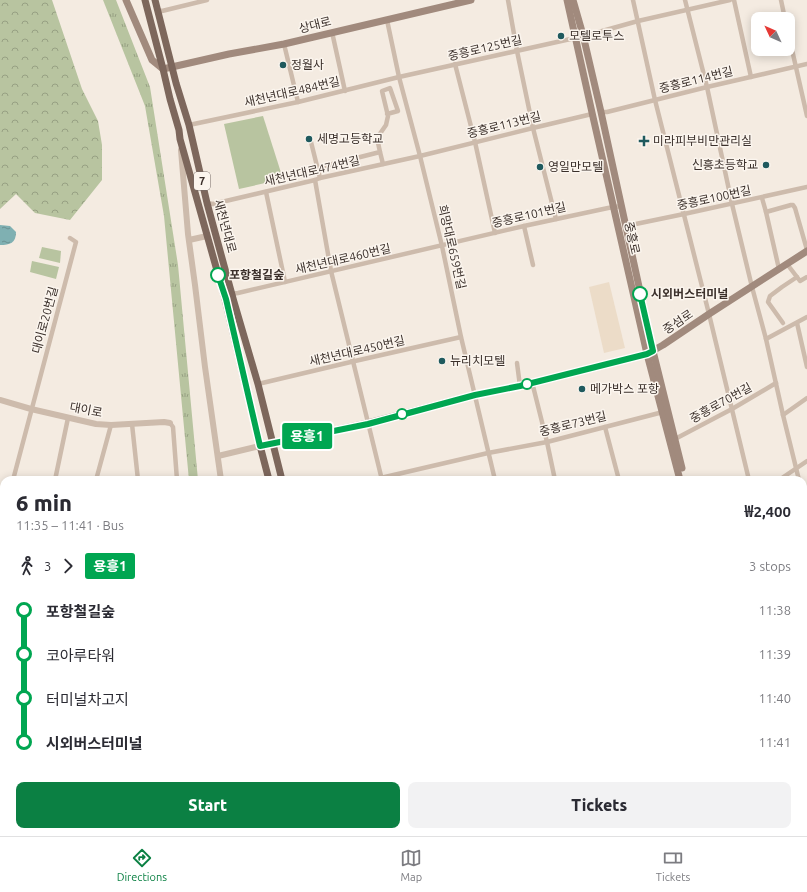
<!DOCTYPE html>
<meta charset="utf-8">
<style>
body{margin:0;font-family:Ubuntu,"Noto Sans KR",sans-serif;background:#f2f2f3;color:#2b2b33;height:100vh;display:flex;flex-direction:column;font-size:15px;white-space:nowrap}
*{box-sizing:border-box;margin:0}
p{font-size:13px;color:#7c7c81}
.icon{flex:none;width:22px;height:22px;fill:none;stroke:currentColor;stroke-width:2;stroke-linecap:round;stroke-linejoin:round}
.map{position:relative;flex:1;overflow:hidden}
.sheet{position:absolute;left:0px;top:476px;width:807px;height:360px;display:flex;flex-direction:column;background:#fff;border-radius:12px 12px 0 0;box-shadow:0 2px 10px #0003}
.sheet>*{flex:none}
.badge{padding:0 8px;border-radius:3px;font-size:14px;line-height:26px}
.needle{width:26px;rotate:314deg}
.fabs{position:absolute;left:751px;top:12px;display:grid;gap:8px}
.fabs a{display:grid;place-items:center;width:44px;height:44px;border-radius:8px;background:#fff;box-shadow:0 2px 10px #0003;font-size:20px}
.map>.badge{position:absolute;translate:-50% -50%;box-shadow:0 0 0 2px #fff}
.legs{display:flex;align-items:center;gap:6px;height:44px;padding:0 16px;font-size:13px}
.legs p{margin-inline-start:auto}
.headline{display:flex;align-items:center;justify-content:space-between;height:68px;padding:0 16px}
h1{font-size:22px;font-weight:800;line-height:30px}
.cta{display:flex;gap:8px;margin-top:auto;padding:8px 16px}
.cta a{flex:1;height:46px;border-radius:8px;background:#0b8043;color:#fff;font-size:16px;font-weight:800;line-height:46px;text-align:center}
.cta a+a{background:#f2f2f3;color:#2b2b33}
ul{padding:0 16px;list-style:none}
li{display:flex;align-items:center;gap:14px;height:44px;font-size:15px}
li i{display:grid;place-items:center;width:6px;height:100%;margin:0 5px;background:currentColor}
li i::after{content:'';width:10px;height:10px;margin:-5px;border:3px solid;border-radius:50%;background:#fff}
li p{margin-inline-start:auto}
li:first-child i{background:linear-gradient(#0000 50%,currentColor 0)}
li:last-child i{background:linear-gradient(currentColor 50%,#0000 0)}
.menu{display:flex;justify-content:space-around;align-items:center;height:56px;border-top:1px solid #e1e1e2;background:#fff;font-size:11px;color:#7c7c81}
.menu a{display:grid;justify-items:center;gap:2px}
.menu .current{color:#0b8043}
.map>svg:first-child{display:block}
</style>
<div class="map">
<svg width="807" height="836" viewBox="0 0 807 836">
<defs>
<pattern id="forest-crowns" width="20" height="18" patternUnits="userSpaceOnUse"><rect width="20" height="18" fill="#b8c4a0"/><path d="M2 6a3 3 0 1 1 6 0M12 15a3 3 0 1 1 6 0" fill="none" stroke="#97a083"/></pattern>
<pattern id="park-tufts" width="24" height="20" patternUnits="userSpaceOnUse"><rect width="24" height="20" fill="#b8c4a0"/><path d="M3 7l-1-3M5 7V3M7 7l1-3M15 17l-1-3M17 17v-4M19 17l1-3" fill="none" stroke="#97a083"/></pattern>
<pattern id="water-ripples" width="26" height="14" patternUnits="userSpaceOnUse"><rect width="26" height="14" fill="#7fb0b2"/><path d="M2 4q2-2 4 0t4 0M15 11q2-2 4 0t4 0" fill="none" stroke="#699091"/></pattern>
</defs>
<rect width="100%" height="100%" fill="#f4ebe1"/>
<!-- forest -->
<path fill="url(#forest-crowns)" d="M0,0h52l30,89 16,32 4,24v35l-32,40 -35,-7 -19,-19 -16,15z"/>
<!-- park -->
<path fill="url(#park-tufts)" d="M103,0h13l34,87 28,178 20,215h-9l-25,-264 -19,-110z"/>
<!-- garden -->
<g fill="#b8c4a0">
<path d="M263,116l20,63 -44,10 -15,-65z"/>
<path d="M42,247l19,4 -1,12 -21,-5z"/>
<path d="M32,261l27,6 -3,12 -26,-7z"/>
</g>
<!-- plaza -->
<path fill="#ecdcc8" d="M609,282l16,66 -21,5 -15,-66z"/>
<!-- water -->
<path fill="url(#water-ripples)" d="M0,225l10,1 6,6c0,11 -6,13 -16,13z"/>
<g fill="none" stroke-linecap="round" stroke-linejoin="round">
<!-- minor -->
<g stroke="#cdbbac" stroke-width="4.5">
<path d="M508,0l9,51 16,77 23,91"/>
<path d="M633,0l22,100 54,214 40,166"/>
<path d="M685,0l22,87 25,117 20,83 14,52 17,76 16,65"/>
<path d="M734,0l17,77"/>
<path d="M781,0l4,19"/>
<path d="M157,10l5,1 45,-11"/>
<path d="M387,20l12,57 21,79 22,90 19,91 34,143"/>
<path d="M332,32l13,59"/>
<path d="M788,32l19,84"/>
<path d="M583,35h5l50,-14 92,-21"/>
<path d="M284,44l14,58"/>
<path d="M455,64l20,78 20,91"/>
<path d="M601,112h6l100,-25 100,-23"/>
<path d="M189,125l109,-23 101,-25 176,-39"/>
<path d="M310,138l10,40"/>
<path d="M380,152l3,12"/>
<path d="M317,168l63,-16 -3,-14 9,-13 2,-9 -6,-25 8,-3 8,23 -11,3"/>
<path d="M315,180l16,91 51,209"/>
<path d="M266,192l19,90"/>
<path d="M762,198l4,14"/>
<path d="M207,203l6,1 102,-24 5,-2 100,-22 113,-28 59,-14"/>
<path d="M524,226l9,39"/>
<path d="M626,226l58,-12 123,-27"/>
<path d="M787,264l13,17 7,-4"/>
<path d="M779,269l-13,-57 25,-7h2l2,3 12,42"/>
<path d="M231,294l7,-1 286,-67 84,-18 13,-2"/>
<path d="M783,323l-15,-21 2,-6 12,-9 15,-10"/>
<path d="M797,323l10,44"/>
<path d="M766,339l41,-22"/>
<path d="M517,363l3,23"/>
<path d="M532,382l15,60 8,38"/>
<path d="M258,384l97,-23 106,-24"/>
<path d="M783,415l24,-17"/>
<path d="M170,423l3,4 4,53"/>
<path d="M132,424l6,56"/>
<path d="M605,427l14,53"/>
<path d="M675,439l57,-30 44,-26"/>
<path d="M13,480l63,-238 -6,-4"/>
<path d="M55,480l13,-62"/>
<path d="M96,480l15,-55"/>
<path d="M372,480l116,-27 59,-11 116,-30"/>
<path d="M779,480l28,-19"/>
<path d="M803,497l4,16"/>
<path d="M0,530l4,-15"/>
<path d="M178,832l4,4"/>
<path d="M714,832l1,4"/>
<path d="M45,836l4,-4"/>
<path d="M729,836l15,-4"/>
</g>
<!-- tertiary -->
<g stroke="#cdbbac" stroke-width="6">
<path d="M181,150l7,84 7,51 10,82 16,113"/>
<path d="M189,240l18,-4"/>
<path d="M0,400l31,9 65,15 15,1 53,-3 6,1"/>
<path d="M218,456l42,-10"/>
<path d="M210,832v4"/>
<path d="M267,832l1,4"/>
</g>
<!-- secondary -->
<g stroke="#a18a7d" stroke-width="7">
<path d="M126,0l26,60 11,9 66,-15 55,-10 187,-44"/>
<path d="M567,0l26,117 54,237 33,126"/>
<path d="M573,0l10,35 18,77 52,239 29,117"/>
<path d="M260,446l108,-23 107,-28 45,-9 127,-32 16,-9 46,-31 98,-63"/>
<path d="M764,832l1,4"/>
<path d="M772,832l1,4"/>
</g>
<!-- primary -->
<g stroke="#7d675c" stroke-width="7">
<path d="M145,0l18,69 7,30 9,31 1,9 45,160 33,139 11,42"/>
<path d="M155,0l21,83 13,42 18,78 27,99 24,82 24,96"/>
<path d="M803,532l4,-3"/>
<path d="M803,546l4,-2"/>
<path d="M0,580l4,2"/>
<path d="M0,591l4,2"/>
<path d="M361,832l1,4"/>
<path d="M373,832l1,4"/>
</g>
<!-- rail -->
<g stroke="#3b302b" stroke-width="1.5" stroke-dasharray="1 3" stroke-linecap="butt">
<path d="M803,579l4,-3"/>
<path d="M428,836l4,-4"/>
</g>
</g>
<g fill="none" stroke-linecap="round" stroke-linejoin="round">
<!-- line-1 casing -->
<g stroke="#fff" stroke-width="9">
<path id="line-1" d="M218,275l8,24 34,147 108,-22 107,-29 45,-9 127,-32 6,-3 -13,-57"/>
</g>
<!-- line-1 -->
<use href="#line-1" stroke="#00a651" stroke-width="6"/>
</g>
<!-- markers -->
<g fill="#1f5a5e" stroke="#fbf5ee" stroke-width="1.5">
<circle cx="561" cy="36" r="4"/>
<circle cx="283" cy="65" r="4"/>
<circle cx="309" cy="139" r="4"/>
<path d="M642 135h4v4h4v4h-4v4h-4v-4h-4v-4h4z"/>
<circle cx="766" cy="165" r="4"/>
<circle cx="540" cy="167" r="4"/>
<circle cx="442" cy="361" r="4"/>
<circle cx="582" cy="389" r="4"/>
</g>
<g fill="#fff" stroke="#00a651" stroke-width="2">
<circle cx="218" cy="275" r="7"/>
<circle cx="640" cy="294" r="7"/>
<circle cx="527" cy="384" r="5"/>
<circle cx="402" cy="414" r="5"/>
</g>
<g text-anchor="middle" stroke-width="3" stroke-linejoin="round" paint-order="stroke">
<!-- shield labels -->
<rect fill="#fbf5ee" stroke="#756b66" stroke-width="1" x="194" y="172" width="16" height="18" rx="3"/>
<g font-size="11" font-weight="bold" fill="#3b302b">
<text x="202" y="185">7</text>
</g>
<!-- street labels -->
<g font-size="12" fill="#3b302b" stroke="#fbf5ee">
<text transform="translate(315 25) rotate(-14)" y="4">상대로</text>
<text transform="translate(485 48) rotate(-13)" y="4">중흥로125번길</text>
<text transform="translate(696 80) rotate(-14)" y="4">중흥로114번길</text>
<text transform="translate(292 92) rotate(-13)" y="4">새천년대로484번길</text>
<text transform="translate(504 125) rotate(-14)" y="4">중흥로113번길</text>
<text transform="translate(312 171) rotate(-13)" y="4">새천년대로474번길</text>
<text transform="translate(714 198) rotate(-12)" y="4">중흥로100번길</text>
<text transform="translate(529 215) rotate(-13)" y="4">중흥로101번길</text>
<text transform="translate(225 226) rotate(75)" y="4">새천년대로</text>
<text transform="translate(632 238) rotate(77)" y="4">중흥로</text>
<text transform="translate(452 247) rotate(77)" y="4">희망대로659번길</text>
<text transform="translate(343 259) rotate(-13)" y="4">새천년대로460번길</text>
<text transform="translate(45 320) rotate(-75)" y="4">대이로20번길</text>
<text transform="translate(678 322) rotate(-34)" y="4">중섬로</text>
<text transform="translate(357 351) rotate(-13)" y="4">새천년대로450번길</text>
<text transform="translate(721 403) rotate(-29)" y="4">중흥로70번길</text>
<text transform="translate(86 410) rotate(11)" y="4">대이로</text>
<text transform="translate(573 424) rotate(-14)" y="4">중흥로73번길</text>
</g>
<!-- poi labels -->
<g font-size="12" fill="#3b302b" stroke="#fbf5ee" text-anchor="start">
<text x="569" y="40">모텔로투스</text>
<text x="291" y="69">정월사</text>
<text x="317" y="143">세명고등학교</text>
<text x="653" y="145">미라피부비만관리실</text>
<text x="758" y="169" text-anchor="end">신흥초등학교</text>
<text x="548" y="171">영일만모텔</text>
<text x="450" y="365">뉴리치모텔</text>
<text x="590" y="393">메가박스 포항</text>
</g>
<!-- stop labels -->
<g font-size="12" font-weight="bold" fill="#3b302b" stroke="#fbf5ee" text-anchor="start">
<text x="229" y="279">포항철길숲</text>
<text x="651" y="298">시외버스터미널</text>
</g>
</g>
</svg>
<div class="fabs">
<a><svg class="needle" viewBox="-14 -14 28 28"><path d="M0-13l5 13h-10z" fill="#e53935"/><path d="M0 13l5-13h-10z" fill="#7c7c81"/></svg></a>
</div>
<b class="badge" style="left:307px;top:436px;background:#00a651;color:#fff">용흥1</b>
<section class="sheet">
<div class="headline"><div><h1>6 min</h1><p>11:35 – 11:41 · Bus</p></div><b>₩2,400</b></div>
<div class="legs"><svg class="icon" aria-label="walk" viewBox="0 0 24 24"><circle cx="13" cy="4" r="2"/><path d="M13 8l-2 6 4 7M11 14l-3 7M7 12l3-4h3l4 4"/></svg>3<svg class="icon" aria-label="forward" viewBox="0 0 24 24"><path d="M9 5l7 7-7 7"/></svg><b class="badge" style="background:#00a651;color:#fff">용흥1</b><p>3 stops</p></div>
<ul>
<li><i style="color:#00a651"></i><b>포항철길숲</b><p>11:38</p></li>
<li><i style="color:#00a651"></i><span>코아루타워</span><p>11:39</p></li>
<li><i style="color:#00a651"></i><span>터미널차고지</span><p>11:40</p></li>
<li><i style="color:#00a651"></i><b>시외버스터미널</b><p>11:41</p></li>
</ul>
<div class="cta"><a>Start</a><a>Tickets</a></div>
</section>
</div>
<nav class="menu">
<a class="current"><svg class="icon" aria-label="directions" viewBox="0 0 24 24"><path d="M12 3l9 9-9 9-9-9zM9 14v-3h6M13 9l2 2-2 2"/></svg>Directions</a>
<a><svg class="icon" aria-label="map" viewBox="0 0 24 24"><path d="M3 6l6-2 6 2 6-2v14l-6 2-6-2-6 2zM9 4v14M15 6v14"/></svg>Map</a>
<a><svg class="icon" aria-label="tickets" viewBox="0 0 24 24"><path d="M3 7h18v10H3zM15 7v10"/></svg>Tickets</a>
</nav>
